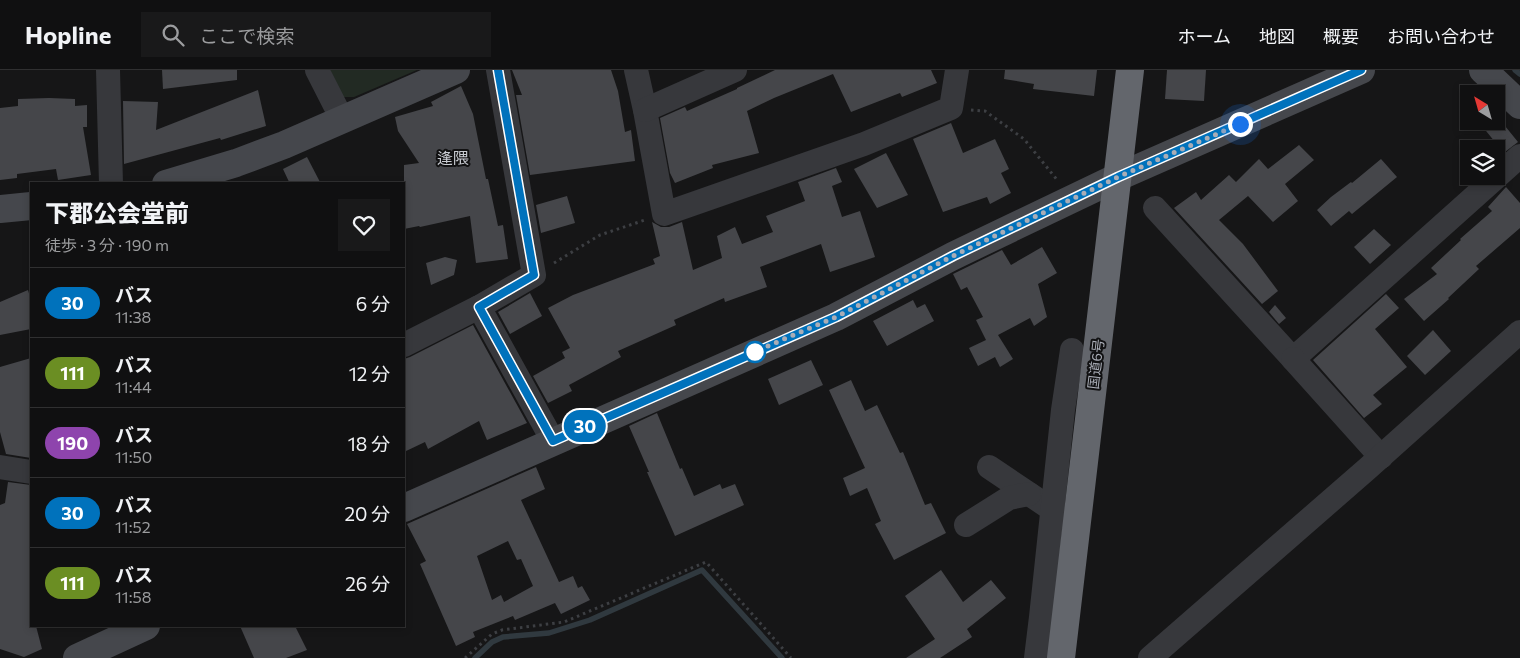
<!DOCTYPE html>
<html lang="ja">
<meta charset="utf-8">
<style>
body{margin:0;font-family:Commissioner,"Noto Sans JP",sans-serif;background:#19191a;color:#f1f3f6;height:100vh;display:flex;flex-direction:column;font-size:19px;white-space:nowrap}
*{box-sizing:border-box;margin:0}
p{font-size:16px;color:#9c9d9f}
.icon{flex:none;width:28px;height:28px;fill:none;stroke:currentColor;stroke-width:2;stroke-linecap:round;stroke-linejoin:round}
.map{position:relative;flex:1;overflow:hidden}
.details{position:absolute;left:30px;top:112px;width:375px;height:445px;display:flex;flex-direction:column;background:#101011;border-radius:0px;box-shadow:0 2px 8px #0003,0 0 0 1px #303031}
.details>*{flex:none}
.badge{padding:0 10px;border-radius:16px;font-size:18px;line-height:32px}
.needle{width:32px;rotate:323deg}
.buttons{position:absolute;left:1460px;top:15px;display:grid;gap:10px}
.buttons a{display:grid;place-items:center;width:45px;height:45px;border-radius:0px;background:#101011;box-shadow:0 2px 8px #0003,0 0 0 1px #303031;font-size:25px}
.you{position:absolute;width:25px;height:25px;margin:-12px;border:4px solid #fff;border-radius:50%;background:#1a73e8;box-shadow:0 0 0 8px #1a73e833}
.map>.badge{position:absolute;translate:-50% -50%;box-shadow:0 0 0 2px #fff}
.round{display:grid;place-items:center;flex:none;width:52px;height:52px;border-radius:0px;background:#19191a}
.overview{display:flex;align-items:center;justify-content:space-between;height:85px;padding:0 15px}
h1{font-size:24px;font-weight:800;line-height:38px}
ul{padding:0;list-style:none}
li{display:flex;align-items:center;gap:15px;height:70px;padding:0 15px;border-top:1px solid #303031}
li div{flex:1}
li b{display:block;font-size:19px}
li em{font-style:normal}
li .badge{min-width:55px;font-weight:700;text-align:center}
header{display:flex;align-items:center;gap:30px;box-sizing:border-box;height:70px;padding:0 25px;background:#101011;border-bottom:1px solid #303031}
header strong{font-size:24px}
nav{display:flex;gap:28px;margin-inline-start:auto;font-size:18px}
.search{width:350px;height:45px;background:#19191a;display:flex;align-items:center;gap:12px;box-sizing:border-box;padding:0 18px;border-radius:0px;color:#9c9d9f;font-size:19px}
.map>svg:first-child{display:block}
</style>
<header>
<strong>Hopline</strong>
<div class="search"><svg class="icon" aria-label="search" viewBox="0 0 24 24"><circle cx="10" cy="10" r="6"/><path d="M15 15l6 6"/></svg>ここで検索</div>
<nav><a>ホーム</a><a>地図</a><a>概要</a><a>お問い合わせ</a></nav>
</header>
<div class="map">
<svg width="1520" height="588" viewBox="0 0 1520 588">
<rect width="100%" height="100%" fill="#161617"/>
<!-- green -->
<path fill="#222a23" d="M330,0h87l-63,27h-11z"/>
<g fill="none" stroke-linecap="round" stroke-linejoin="round">
<!-- stream -->
<g stroke="#30393f" stroke-width="5.5">
<path d="M1515,0l5,4"/>
<path d="M475,588l17,-16 11,-5 46,-4 41,-13 112,-50 80,88"/>
</g>
</g>
<!-- building -->
<g fill="#45464a" fill-rule="evenodd">
<path d="M162,0h75v10l-74,9z"/>
<path d="M512,0h99l7,21 7,41 6,-2 4,31 -105,14 -14,-80h6z"/>
<path d="M775,0h156l6,13 -35,14 -2,-4 -49,19 -18,-38 -59,24 -27,13 12,42 -47,12 1,3 -38,15 -5,-10 -10,-55 25,-11 2,4 50,-22v-1z"/>
<path d="M1005,0h92l-3,26 -61,-7 1,-5 -30,-5z"/>
<path d="M1167,0h39l-2,31 -39,-2z"/>
<path d="M461,16l12,28 13,65h2l10,47 5,-1 5,34 -32,4 -6,-47 -50,11 -1,-1 -15,3v-64l15,-2 -21,-32 -3,-14 38,-11 -2,-4z"/>
<path d="M258,20l8,36 -45,14 -1,-2 -96,26 -1,-63 35,1 -2,28z"/>
<path d="M49,28l26,1v7l12,-1v22h-4l8,48 -33,5 -2,-11 -39,5v4l-17,2v-72l18,-2v-7z"/>
<path d="M1478,51h23l17,21 -17,13 -8,-11 2,-2z"/>
<path d="M951,53l12,30 32,-14 14,30 -8,4 10,20 -21,11 -3,-7 -44,15 -30,-73z"/>
<path d="M1299,75l15,15 -29,24 13,17 -25,21 -25,-26 -29,24 24,24 35,47 -16,13 -88,-96 22,-16 5,8 28,-25 7,7 23,-23 9,10z"/>
<path d="M886,83l22,42 -31,13 -23,-39z"/>
<path d="M307,87l14,27h-31l-7,-15z"/>
<path d="M1381,89l16,18 -45,37 -3,-3 -18,15 -14,-16 14,-13 20,-15 1,1z"/>
<path d="M836,98l6,14 -10,4 10,31 18,-6 15,46 -45,15 -9,-28 -61,23 7,20 -42,15 -1,-4 -50,22 2,5 -58,26 3,6 -52,28 3,6 -24,12 -15,-27 32,-18 -3,-6 8,-4 -22,-40 25,-13 82,-31 -2,-5 7,-3 -8,-34 9,5h8l13,-5 11,48 29,-12 -5,-22 18,-9 7,17 31,-12 -7,-16 39,-15 -7,-19z"/>
<path d="M1506,117l14,16v25l-44,38 3,3 -31,29 1,1 -25,22 -20,-22 33,-25 -6,-6 30,-28 -1,-1 32,-28 -4,-4z"/>
<path d="M567,126l8,27 -34,10 -5,-28z"/>
<path d="M1374,159l17,16 -21,19 -16,-17z"/>
<path d="M1042,177l15,26 -19,11 9,33 -13,9 -4,-8 -32,17 15,24 -13,8 -5,-10 -17,9 -9,-18 17,-8 -10,-20 7,-3 -16,-30 -6,3 -8,-16 49,-24 9,15z"/>
<path d="M445,187l12,3 -3,15 -23,10 -5,-22z"/>
<path d="M28,220l3,10v29l-31,6v-33z"/>
<path d="M530,223l12,23 -32,18 -12,-22z"/>
<path d="M1386,224l13,14 -24,21 32,38 -34,28 9,9 -18,14 -51,-58z"/>
<path d="M913,230l4,8 8,-4 9,17 -47,25 -14,-25z"/>
<path d="M1275,235l11,13 -7,6 -10,-12z"/>
<path d="M473,255l54,98 -40,17 -8,-19 -51,28 -3,-7 -21,10v-93l6,-2z"/>
<path d="M1433,260l18,21 -26,24 -18,-19z"/>
<path d="M31,288v100l-25,-4 -6,-22v-65z"/>
<path d="M811,290l12,25 -44,20 -11,-26z"/>
<path d="M851,310l14,31 12,-6 23,48 3,-1 22,53 6,-2 15,30 -52,27 -19,-36 6,-3 -14,-33 -17,8 -7,-18 22,-10 -36,-78z"/>
<path d="M657,343l23,56 2,-1 12,28 26,-12 2,5 13,-5 9,21 -69,31 -28,-64h2l-20,-46z"/>
<path d="M536,397l9,22 -24,11 38,82 14,-6 5,12 4,-2 8,14 -29,14 -6,-11 -40,17 -2,-4 -40,16 2,5 -19,9 -36,-82 6,-3 -19,-37zM508,471l9,19 4,-1 12,27 -29,16 -3,-7 -9,5 -15,-44z"/>
<path d="M8,412l23,3v141h5l6,23 -18,8 -24,-8v-144l5,-2z"/>
<path d="M941,500l22,32 28,-22 15,18 -39,31 5,8 -32,21h-34l29,-19 -30,-43z"/>
<path d="M240,556h55l12,24 -21,8h-32z"/>
</g>
<g fill="none" stroke-linecap="round" stroke-linejoin="round">
<!-- path -->
<g stroke="#3d3f43" stroke-width="3" stroke-dasharray="2.5 4" stroke-linecap="butt">
<path d="M971,40l14,1 39,28 34,42"/>
<path d="M554,193l46,-28 45,-15"/>
<path d="M465,588l27,-24 10,-4 62,-8 142,-60 85,96"/>
</g>
<!-- street -->
<g stroke="#37383c" stroke-width="24">
<path d="M108,0l3,114"/>
<path d="M317,0l25,49"/>
<path d="M636,0l9,40 19,104 200,-70 87,-36 6,-38"/>
<path d="M645,40l90,-40"/>
<path d="M1155,138l138,151 227,-203"/>
<path d="M479,237l74,134"/>
<path d="M404,275l75,-38 55,-32 -36,-205"/>
<path d="M1293,289l88,98"/>
<path d="M0,397l31,5"/>
<path d="M989,397l73,49"/>
<path d="M966,455l43,-27 20,-4"/>
<path d="M1036,588l5,-41 22,-207 9,-60"/>
<path d="M1150,588l217,-189 153,-137"/>
</g>
<!-- secondary -->
<g stroke="#45474c" stroke-width="28">
<path d="M1483,0l37,35"/>
<path d="M166,114l70,-21 48,-18 172,-75"/>
<path d="M0,139l31,-3"/>
<path d="M404,438l432,-191 117,-61 165,-79 243,-107"/>
<path d="M77,588l69,-32"/>
</g>
<!-- highway -->
<path stroke="#63666c" stroke-width="28" d="M1061,588l69,-588"/>
</g>
<g fill="none" stroke-linecap="round" stroke-linejoin="round">
<!-- line casing -->
<g stroke="#fff" stroke-width="11">
<path id="line" d="M498,0l36,205 -55,32 74,134 283,-124 117,-61 165,-79 243,-107"/>
</g>
<!-- line -->
<use href="#line" stroke="#0072bc" stroke-width="8"/>
<!-- walk -->
<path stroke="#a9adb6" stroke-width="5" stroke-dasharray="0 9" d="M755,282l-6,2 87,-37 117,-61 165,-79 122,-53"/>
</g>
<!-- markers -->
<circle fill="#fff" stroke="#0072bc" stroke-width="2.5" cx="755" cy="282" r="10"/>
<g text-anchor="middle" stroke-width="4" stroke-linejoin="round" paint-order="stroke">
<!-- street labels -->
<g font-size="14" fill="#a9adb6" stroke="#111112">
<text transform="translate(1096 294) rotate(-83)" y="5">国道6号</text>
</g>
<!-- quarter labels -->
<g font-size="16" fill="#c9ccd2" stroke="#111112">
<text x="453" y="94">逢隈</text>
</g>
</g>
</svg>
<div class="buttons">
<a><svg class="needle" viewBox="-14 -14 28 28"><path d="M0-13l5 13h-10z" fill="#e53935"/><path d="M0 13l5-13h-10z" fill="#9c9d9f"/></svg></a>
<a><svg class="icon" aria-label="layers" viewBox="0 0 24 24"><path d="M12 4l9 5-9 5-9-5zM3 14l9 5 9-5"/></svg></a>
</div>
<div class="you" style="left:1240px;top:54px"></div>
<b class="badge" style="left:585px;top:356px;background:#0072bc;color:#fff">30</b>
<section class="details">
<div class="overview"><div><h1>下郡公会堂前</h1><p>徒歩 · 3 分 · 190 m</p></div><a class="round"><svg class="icon" aria-label="heart" viewBox="0 0 24 24"><path d="M12 20l-8-8c-3-5 5-10 8-4 3-6 11-1 8 4z"/></svg></a></div>
<ul>
<li><span class="badge" style="background:#0072bc;color:#fff">30</span><div><b>バス</b><p>11:38</p></div><em>6 分</em></li>
<li><span class="badge" style="background:#6b8e23;color:#fff">111</span><div><b>バス</b><p>11:44</p></div><em>12 分</em></li>
<li><span class="badge" style="background:#8e44ad;color:#fff">190</span><div><b>バス</b><p>11:50</p></div><em>18 分</em></li>
<li><span class="badge" style="background:#0072bc;color:#fff">30</span><div><b>バス</b><p>11:52</p></div><em>20 分</em></li>
<li><span class="badge" style="background:#6b8e23;color:#fff">111</span><div><b>バス</b><p>11:58</p></div><em>26 分</em></li>
</ul>
</section>
</div>
